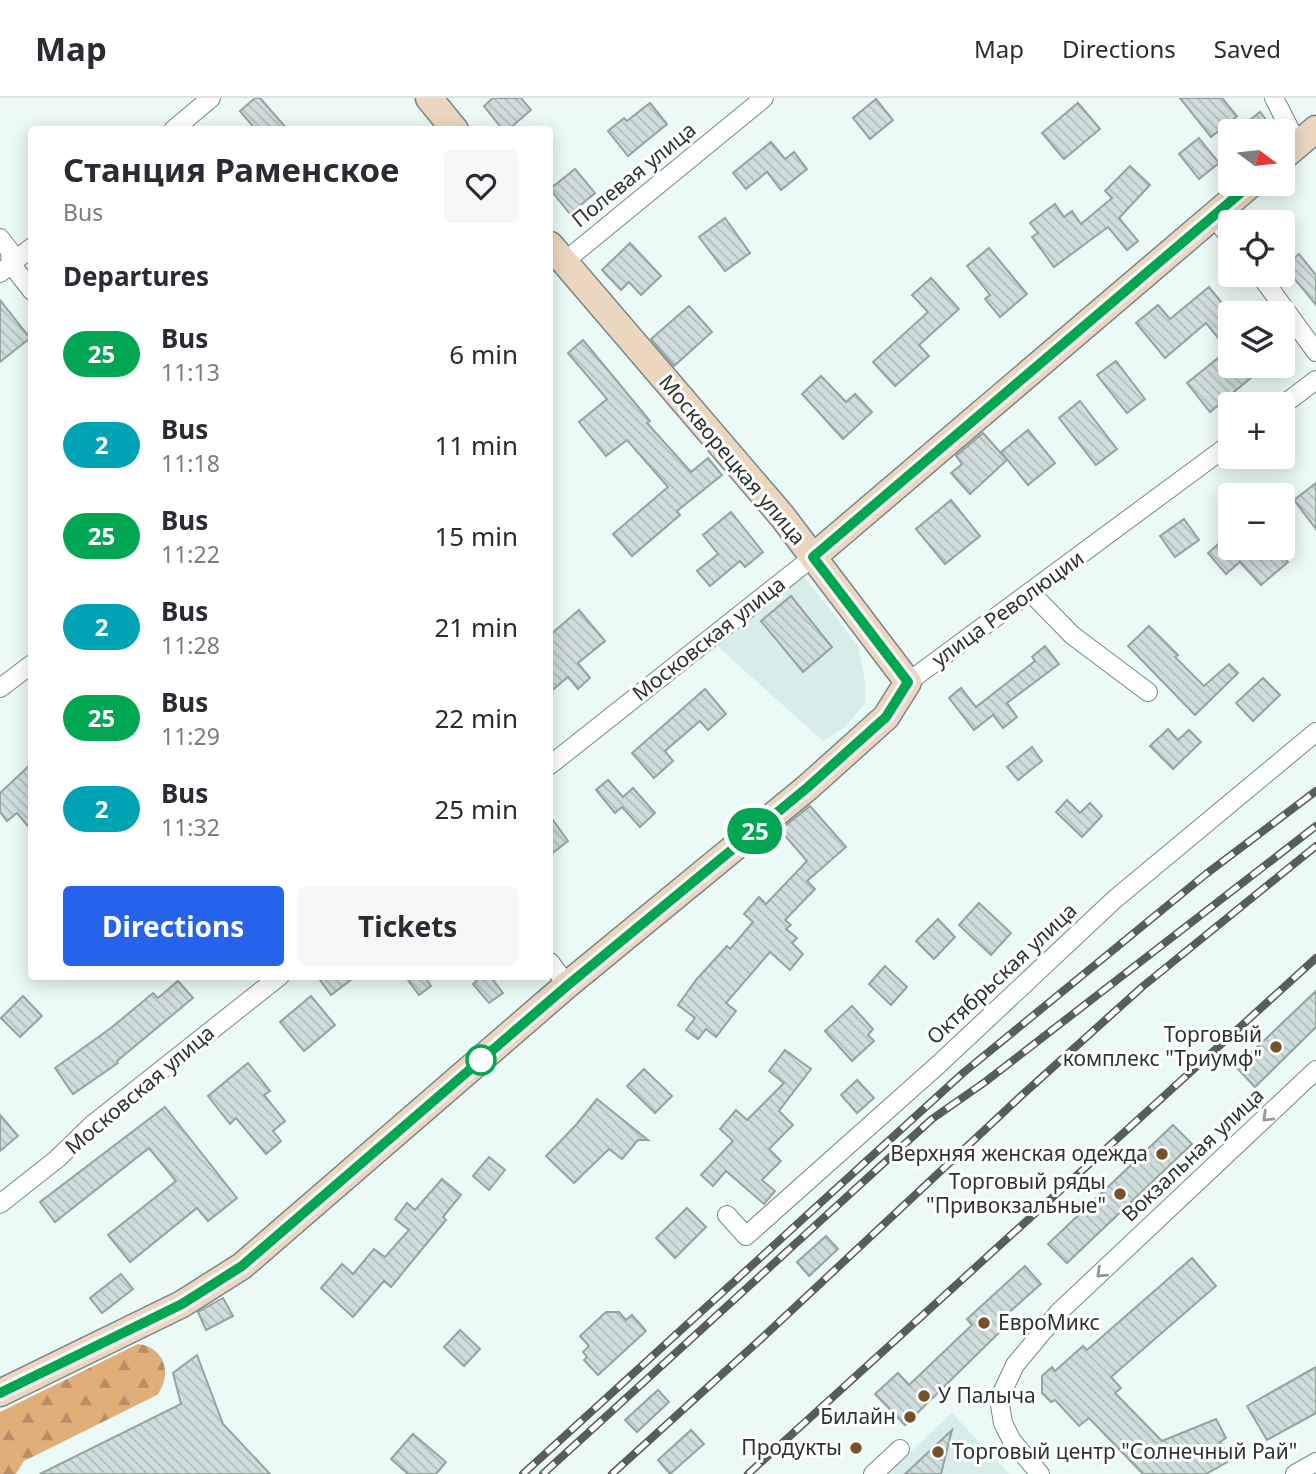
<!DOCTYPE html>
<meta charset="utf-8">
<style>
body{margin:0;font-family:"Noto Sans",sans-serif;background:#f7f7f7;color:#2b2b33;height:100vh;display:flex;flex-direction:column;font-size:26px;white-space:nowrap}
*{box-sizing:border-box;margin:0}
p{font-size:23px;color:#7c7c81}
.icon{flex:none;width:38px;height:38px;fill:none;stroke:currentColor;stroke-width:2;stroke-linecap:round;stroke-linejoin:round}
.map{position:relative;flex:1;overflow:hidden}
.panel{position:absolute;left:28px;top:28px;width:525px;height:854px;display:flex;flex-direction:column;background:#fff;border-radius:7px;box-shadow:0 4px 18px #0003}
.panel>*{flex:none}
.badge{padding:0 14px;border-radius:23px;font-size:24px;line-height:46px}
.needle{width:46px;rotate:105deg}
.fabs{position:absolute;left:1218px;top:21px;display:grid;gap:14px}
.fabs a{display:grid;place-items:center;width:77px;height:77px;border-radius:7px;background:#fff;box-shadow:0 4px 18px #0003;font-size:35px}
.map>.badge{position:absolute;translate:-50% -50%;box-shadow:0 0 0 4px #fff}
h2{padding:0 35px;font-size:26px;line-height:63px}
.round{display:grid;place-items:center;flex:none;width:74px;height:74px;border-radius:7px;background:#f7f7f7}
.head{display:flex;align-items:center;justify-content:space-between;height:119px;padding:0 35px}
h1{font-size:33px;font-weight:700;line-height:52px}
.primary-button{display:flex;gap:14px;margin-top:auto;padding:14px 35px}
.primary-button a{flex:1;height:80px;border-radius:7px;background:#2563eb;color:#fff;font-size:28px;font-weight:700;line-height:80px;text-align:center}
.primary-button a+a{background:#f7f7f7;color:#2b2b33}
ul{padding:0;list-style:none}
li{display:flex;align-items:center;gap:21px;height:91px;padding:0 35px}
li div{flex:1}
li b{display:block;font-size:26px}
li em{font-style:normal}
li .badge{min-width:77px;font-weight:700;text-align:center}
header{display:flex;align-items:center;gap:42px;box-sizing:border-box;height:98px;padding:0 35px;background:#fff;border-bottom:2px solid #e1e1e2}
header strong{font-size:33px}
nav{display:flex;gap:38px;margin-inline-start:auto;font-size:24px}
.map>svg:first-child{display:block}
</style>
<header>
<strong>Map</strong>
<nav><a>Map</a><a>Directions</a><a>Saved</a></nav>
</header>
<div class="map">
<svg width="1316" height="1376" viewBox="0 0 1316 1376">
<defs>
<pattern id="forest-firs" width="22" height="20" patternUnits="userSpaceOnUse" patternTransform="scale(1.75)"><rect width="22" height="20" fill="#e1ae7a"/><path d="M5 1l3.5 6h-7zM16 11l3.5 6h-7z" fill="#b78e65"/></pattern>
<pattern id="building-back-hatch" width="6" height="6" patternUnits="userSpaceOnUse" patternTransform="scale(1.75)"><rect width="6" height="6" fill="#cfdddc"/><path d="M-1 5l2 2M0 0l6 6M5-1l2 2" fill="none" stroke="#b2bebd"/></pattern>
</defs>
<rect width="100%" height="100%" fill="#ebf9f7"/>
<!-- built -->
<g fill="#d6edea">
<path d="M802,476l56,72 7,35 1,21 -21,25 -22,14 -109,-98z"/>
<path d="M952,1315l57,61h-122z"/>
</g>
<!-- forest -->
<path fill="url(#forest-firs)" d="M138,1246c27,3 35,31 19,51l-133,66 -8,13h-16v-62z"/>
<!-- building -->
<g fill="url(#building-back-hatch)" stroke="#95a3a1" stroke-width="2">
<path d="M255,0h5l28,32h-32l-16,-19z"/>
<path d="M493,0h28l10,12 -23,20h-5l-19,-24z"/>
<path d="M1180,0h42l15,18 -26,21z"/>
<path d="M876,1l17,21 -23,19 -17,-21z"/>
<path d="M650,5l17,21 -39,32 -20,-25 16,-13 3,3z"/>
<path d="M1078,5l22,26 -36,30 -22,-26z"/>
<path d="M1260,14l15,19h-39z"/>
<path d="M1199,40l20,25 -20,16 -20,-25z"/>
<path d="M771,44l14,17 9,-7 13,17 -26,21 -14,-18 -21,17 -13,-16z"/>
<path d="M1130,68l20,19 -31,33 19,23 -11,9 -19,-23 -54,40 -22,-30 6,-4 -8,-10 25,-19 9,13 8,-6 9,13 31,-26 -7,-7z"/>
<path d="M575,71l20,24 -25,21 -20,-25z"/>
<path d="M725,120l25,35 -25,18 -26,-34z"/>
<path d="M630,145l31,33 -20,19 -12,-13 -8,8 -19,-20z"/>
<path d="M989,150l38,46 -27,23 -15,-18 5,-4 -23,-29z"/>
<path d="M1299,156l17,21v30l-32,-39z"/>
<path d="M931,180l28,31 -40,36 10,11 -34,30 -22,-24 55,-50 -16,-17z"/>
<path d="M1209,189l21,26v53h35l-55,46 -23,-29 41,-33 -22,-27 -41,35 -29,-35 22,-18 12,14z"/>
<path d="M0,202l30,38 -30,24z"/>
<path d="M689,208l23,26 -38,34 -23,-27z"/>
<path d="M583,242l67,81 -3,2 44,49 17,-14 14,17 -45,36 3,4 -48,41 -19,-22 55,-47 -41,-47 -21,16 -27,-34 28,-23 -39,-46z"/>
<path d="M1116,263l29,38 -18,14 -30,-38z"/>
<path d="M821,278l25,26 9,-8 17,18 -29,27 -41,-45z"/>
<path d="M1080,303l37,48 -21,16 -37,-47z"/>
<path d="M1028,332l27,33 -27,22 -27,-33z"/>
<path d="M983,335l24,27 -37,34 -19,-21 11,-9 -6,-8z"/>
<path d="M1316,385v46l-22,-29z"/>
<path d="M951,402l29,36 -35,28 -29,-35z"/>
<path d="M731,414l32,40 -18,15 -5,-6 -30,25 -13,-15 21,-17 -15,-19z"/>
<path d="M1184,421l15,21 -24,17 -15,-21z"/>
<path d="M1224,441l6,9h44l14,14 -27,23 -21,-23 -14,12 -18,-21z"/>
<path d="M791,498l41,51 -29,25 -42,-51z"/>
<path d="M579,512l26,31 -27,22 12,15 -12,11 -10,-12 -18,15v-57z"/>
<path d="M1149,528l29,29 -3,2 29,29 25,-22 9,9 -43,42 -67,-69z"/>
<path d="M1045,548l14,18 -52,39 10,14 -14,11 -10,-13 -19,15 -25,-32 12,-10 15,19 59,-46 -3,-4z"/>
<path d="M1263,580l17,17 -27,26 -17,-18z"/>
<path d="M705,591l21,25 -18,16 -8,-9 -35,30 8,10 -19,17 -22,-25z"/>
<path d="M1168,631l10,11 11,-10 12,12 -28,27 -23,-23z"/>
<path d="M1032,649l10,14 -24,19 -11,-13z"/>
<path d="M32,665v68l-15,-18 -10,8 -7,-9v-19z"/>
<path d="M608,682l15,17 10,-9 22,25 -15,14 -18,-20 -7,6 -19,-23z"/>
<path d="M1067,702l13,13 10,-10 12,13 -20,21 -26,-25z"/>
<path d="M810,708l36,41 -39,34 8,8 -30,31 6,5 -5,4 11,9 -5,5 11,11 -13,16 -20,-18 -44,51 10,8 -20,26 -10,-8 -8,10 -12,-9 9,-12 -17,-13 18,-25 31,-34 3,3 23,-27 -9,-8 15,-17 7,7 41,-43 -27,-31z"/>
<path d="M550,718l18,25 -18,14z"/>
<path d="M979,805l32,30 -20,22 -32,-30z"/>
<path d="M938,821l17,18 -21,22 -18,-18z"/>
<path d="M885,868l22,21 -16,18 -22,-21z"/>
<path d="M317,878h39l-25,19z"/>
<path d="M405,878h19l7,10 -12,9z"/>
<path d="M482,878h8l13,17 -14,10 -16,-19z"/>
<path d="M178,883l15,17 -76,63 1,2 -45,31 -18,-26 56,-40 42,-35 5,5z"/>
<path d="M1316,893v36l-61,60 -19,-20z"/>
<path d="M23,898l19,20 -22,21 -19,-19z"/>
<path d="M311,898l24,29 -31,26 -24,-29z"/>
<path d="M852,908l21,23 -5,6 6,6 -22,20 -27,-30z"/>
<path d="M785,952l26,19 -32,42 14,14 -24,24 12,12 -19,19 13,11 -11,13 -38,-33 -13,15 -12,-11 32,-34 -13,-12 16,-19 11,10 37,-37 -15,-12z"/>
<path d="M248,965l22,28 -6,4 21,26 -12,10 8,10 -15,13 -30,-36 -6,6 -22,-28z"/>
<path d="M644,971l28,27 -17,17 -28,-27z"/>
<path d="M857,982l17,18 -17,15 -16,-18z"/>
<path d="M597,1001l51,41h-10l-16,19 -13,-10 -35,34 -28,-27 30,-31z"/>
<path d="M165,1009l72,91 -29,23 -11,-13 -67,54 -22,-27 68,-54 -27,-33 -94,74 -15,-20z"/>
<path d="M0,1017l18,21 -18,15z"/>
<path d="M1173,1027l19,19 -125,119 -19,-19z"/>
<path d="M489,1059l16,13 -16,20 -16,-14z"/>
<path d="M442,1081l19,16 -18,22 3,3 -55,67 -7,-6 -31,36 -32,-29 21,-24 11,10 21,-25 11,8 24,-27 -14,-11 12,-16 8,7z"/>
<path d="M687,1110l19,19 -31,31 -19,-20z"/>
<path d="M826,1138l12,13 -29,27 -12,-14z"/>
<path d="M1192,1160l24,28 -105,91 10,11 -6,5 47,48 54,-22 10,19 -6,4 11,18 -25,14h-63l-54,-56 -10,8 -24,-26 -4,2 -9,-9v-17l10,-9 3,4 28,-25 4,4z"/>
<path d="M1025,1168l16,18 -34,30 5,6 -107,105 -30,-31 23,-21 11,12 63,-60 -5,-6z"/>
<path d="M121,1176l12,15 -31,24 -12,-15z"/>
<path d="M223,1200l10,18 -27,14 -8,-18z"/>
<path d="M606,1214h13l7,8 6,-5 14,16 -48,44 -14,-15 3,-3 -4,-5 6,-6 -9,-10z"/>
<path d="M460,1232l20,19 -16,17 -20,-19z"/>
<path d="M197,1257l26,69 47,50h-230l141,-70 -8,-31z"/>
<path d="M1316,1269v46l-49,27 -20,-34z"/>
<path d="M658,1292l11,12 -32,30 -12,-12z"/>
<path d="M691,1332l13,14 -34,30 -12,-14z"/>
<path d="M952,1332l-11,44h-36z"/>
<path d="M413,1336l33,28 -10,12h-28l-17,-15z"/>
</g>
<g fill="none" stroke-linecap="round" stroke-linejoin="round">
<!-- street casing -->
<g stroke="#7a8786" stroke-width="20">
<g id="street">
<path d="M1274,0l24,47"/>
<path d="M173,32l38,-32"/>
<path d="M1213,117l17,23"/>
<path d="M0,140l10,13 1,13 21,27"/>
<path d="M565,163l199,-163"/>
<path d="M0,175l32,-26"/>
<path d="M1260,177l56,77"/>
<path d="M1283,307l33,-25"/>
<path d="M1031,495l41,42 76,57"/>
<path d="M908,584l322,-238"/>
<path d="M0,590l32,-24"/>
<path d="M550,667l263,-208"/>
<path d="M550,864l17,23"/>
<path d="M0,1106l57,-45 36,-35 187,-148"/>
<path d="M727,1117l19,21 193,-172 176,-165 201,-167"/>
<path d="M873,1376l27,-25"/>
<path d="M1040,1376l-28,-33 -9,-18 -4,-24 16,-34 44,-53 257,-242"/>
<path d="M1295,1376l21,-12"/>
</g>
</g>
<!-- secondary casing -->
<g stroke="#7a8786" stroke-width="29">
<g id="secondary">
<path d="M429,0l26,32"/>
<path d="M1283,59l33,-28"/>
<path d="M813,459l438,-373"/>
<path d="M0,1295l182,-89 60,-38 325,-281 241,-198 78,-70 22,-35 -126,-166 -232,-271"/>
</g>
</g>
<!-- street -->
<use href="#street" stroke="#fff" stroke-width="18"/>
<!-- secondary -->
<use href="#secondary" stroke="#ebd7c0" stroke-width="26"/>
<!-- rail casing -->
<g stroke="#565d5c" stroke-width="8">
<g id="rail">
<path d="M523,1376l440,-401 243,-199 110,-83"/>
<path d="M543,1376l389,-355 53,-37 331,-256"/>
<path d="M612,1376l150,-136 259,-242 121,-109 174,-141"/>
<path d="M748,1376l568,-516"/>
</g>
</g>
<!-- rail -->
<use href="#rail" stroke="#fff" stroke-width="5" stroke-dasharray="16" stroke-linecap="butt"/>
</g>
<!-- one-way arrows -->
<defs><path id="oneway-chevron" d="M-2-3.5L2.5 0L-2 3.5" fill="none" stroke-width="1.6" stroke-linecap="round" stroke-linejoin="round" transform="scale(1.75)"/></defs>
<g stroke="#969999">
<use href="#oneway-chevron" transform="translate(1267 1019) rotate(136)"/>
<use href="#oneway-chevron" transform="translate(1101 1175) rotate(137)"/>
</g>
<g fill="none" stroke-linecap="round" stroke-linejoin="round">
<!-- line casing -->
<g stroke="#fff" stroke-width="16">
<path id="line" d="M0,1295l182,-89 60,-38 326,-281 240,-198 78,-70 22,-35 -95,-125 438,-373"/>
</g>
<!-- line -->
<use href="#line" stroke="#00a651" stroke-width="10"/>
</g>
<!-- markers -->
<g fill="#75522b" stroke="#fff" stroke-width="2.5">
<circle cx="1276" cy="949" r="7"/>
<circle cx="1162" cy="1056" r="7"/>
<circle cx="1120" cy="1096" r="7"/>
<circle cx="984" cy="1225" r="7"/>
<circle cx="924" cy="1298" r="7"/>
<circle cx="910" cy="1319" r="7"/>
<circle cx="856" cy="1350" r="7"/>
<circle cx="938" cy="1354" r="7"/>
</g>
<circle fill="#fff" stroke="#00a651" stroke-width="3.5" cx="481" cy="962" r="14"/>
<g text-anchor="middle" stroke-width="6" stroke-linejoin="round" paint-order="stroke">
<!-- street labels -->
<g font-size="21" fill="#2e3333" stroke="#fff">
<text transform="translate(634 77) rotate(-39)" y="7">Полевая улица</text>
<text transform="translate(732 362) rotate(50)" y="7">Москворецкая улица</text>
<text transform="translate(1008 511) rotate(-36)" y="7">улица Революции</text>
<text transform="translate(709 541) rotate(-38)" y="7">Московская улица</text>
<text transform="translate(1002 876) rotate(-43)" y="7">Октябрьская улица</text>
<text transform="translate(140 992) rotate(-40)" y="7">Московская улица</text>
<text transform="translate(1193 1057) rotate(-43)" y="7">Вокзальная улица</text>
</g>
<!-- poi labels -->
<g font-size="21" fill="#2e3333" stroke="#fff" text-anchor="end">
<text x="1262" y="944">Торговый<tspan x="1262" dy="24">комплекс "Триумф"</tspan></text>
<text x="1148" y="1063">Верхняя женская одежда</text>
<text x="1106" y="1091">Торговый ряды<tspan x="1106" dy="24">"Привокзальные"</tspan></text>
<text x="998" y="1232" text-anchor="start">ЕвроМикс</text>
<text x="938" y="1305" text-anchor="start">У Палыча</text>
<text x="896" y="1326">Билайн</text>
<text x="842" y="1357">Продукты</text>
<text x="952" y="1361" text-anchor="start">Торговый центр "Солнечный Рай"</text>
</g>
</g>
</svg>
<div class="fabs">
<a><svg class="needle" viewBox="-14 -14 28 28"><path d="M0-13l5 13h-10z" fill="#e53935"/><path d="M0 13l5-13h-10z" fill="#7c7c81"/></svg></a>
<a><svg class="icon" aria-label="locate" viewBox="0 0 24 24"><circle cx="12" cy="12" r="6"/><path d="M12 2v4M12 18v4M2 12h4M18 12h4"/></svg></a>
<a><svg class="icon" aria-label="layers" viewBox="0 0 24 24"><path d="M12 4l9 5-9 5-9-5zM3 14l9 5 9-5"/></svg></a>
<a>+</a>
<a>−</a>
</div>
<b class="badge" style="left:755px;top:733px;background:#00a651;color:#fff">25</b>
<section class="panel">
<div class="head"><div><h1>Станция Раменское</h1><p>Bus</p></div><a class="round"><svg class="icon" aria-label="heart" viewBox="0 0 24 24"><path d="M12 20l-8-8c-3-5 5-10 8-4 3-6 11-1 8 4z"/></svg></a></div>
<h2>Departures</h2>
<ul>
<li><span class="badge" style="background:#00a651;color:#fff">25</span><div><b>Bus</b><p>11:13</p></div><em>6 min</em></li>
<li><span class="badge" style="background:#00a3b4;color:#fff">2</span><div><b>Bus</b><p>11:18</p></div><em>11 min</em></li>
<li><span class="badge" style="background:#00a651;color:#fff">25</span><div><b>Bus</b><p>11:22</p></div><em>15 min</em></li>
<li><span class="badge" style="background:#00a3b4;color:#fff">2</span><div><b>Bus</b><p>11:28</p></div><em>21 min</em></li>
<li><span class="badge" style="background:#00a651;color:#fff">25</span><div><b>Bus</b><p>11:29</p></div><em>22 min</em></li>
<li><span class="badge" style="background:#00a3b4;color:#fff">2</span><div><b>Bus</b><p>11:32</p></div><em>25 min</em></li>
</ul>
<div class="primary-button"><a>Directions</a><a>Tickets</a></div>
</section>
</div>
